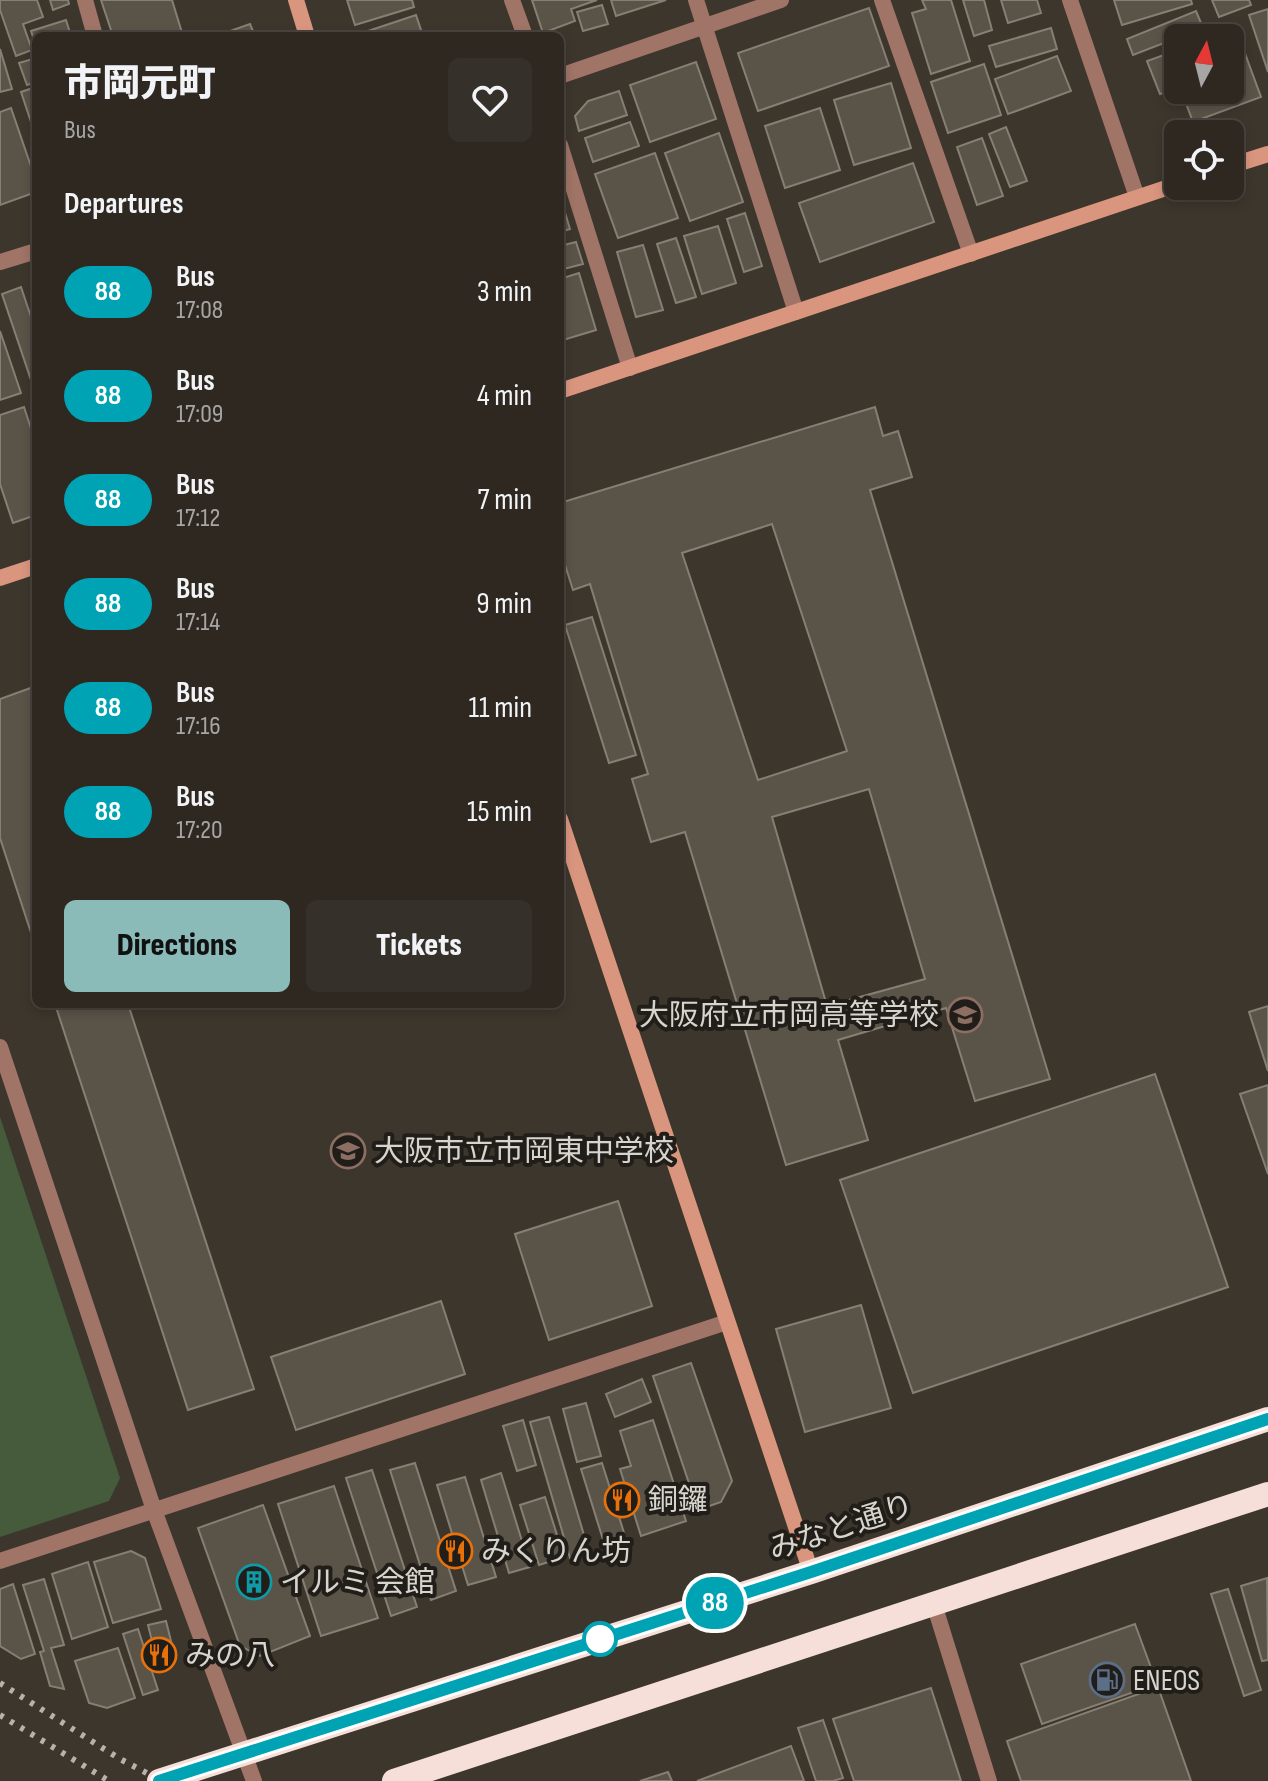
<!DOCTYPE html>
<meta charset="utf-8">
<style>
body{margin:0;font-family:"Sofia Sans Condensed","Noto Sans JP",sans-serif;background:#36302a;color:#f1f3f6;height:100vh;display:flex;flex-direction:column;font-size:30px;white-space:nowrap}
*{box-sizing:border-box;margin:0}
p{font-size:26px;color:#a7a6a5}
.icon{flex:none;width:44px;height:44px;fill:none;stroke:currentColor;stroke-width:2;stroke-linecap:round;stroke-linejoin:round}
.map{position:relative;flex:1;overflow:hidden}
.panel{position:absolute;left:32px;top:32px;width:532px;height:976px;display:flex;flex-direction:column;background:#2e2821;border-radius:12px;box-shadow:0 4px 12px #0003,0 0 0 2px #49443f}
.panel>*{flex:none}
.badge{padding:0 16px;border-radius:26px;font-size:28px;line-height:52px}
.needle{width:52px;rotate:7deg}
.tools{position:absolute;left:1164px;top:24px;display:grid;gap:16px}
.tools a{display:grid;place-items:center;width:80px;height:80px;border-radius:12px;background:#2e2821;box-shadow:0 4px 12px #0003,0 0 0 2px #49443f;font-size:40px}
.map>.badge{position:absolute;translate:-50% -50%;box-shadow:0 0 0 4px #fff}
h2{padding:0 32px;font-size:30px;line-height:72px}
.round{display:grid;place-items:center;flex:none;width:84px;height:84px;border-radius:12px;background:#36302a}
.headline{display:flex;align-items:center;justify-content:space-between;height:136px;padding:0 32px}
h1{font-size:38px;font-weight:800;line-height:60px}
.button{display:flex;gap:16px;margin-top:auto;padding:16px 32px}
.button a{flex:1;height:92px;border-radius:12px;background:#8bbbb9;color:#111;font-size:32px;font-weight:800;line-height:92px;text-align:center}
.button a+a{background:#36302a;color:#f1f3f6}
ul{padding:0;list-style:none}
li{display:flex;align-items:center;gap:24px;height:104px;padding:0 32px}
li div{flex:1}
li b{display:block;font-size:30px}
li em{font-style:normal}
li .badge{min-width:88px;font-weight:700;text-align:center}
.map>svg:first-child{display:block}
</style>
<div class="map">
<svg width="1268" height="1781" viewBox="0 0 1268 1781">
<rect width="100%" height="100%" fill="#3d362c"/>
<!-- green -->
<path fill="#455b3b" d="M0,1117l120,361 -11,23 -109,36z"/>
<!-- building -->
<g fill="#5a5348" stroke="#867f74" stroke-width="2" fill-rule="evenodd">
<path d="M0,0h37l6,17 -20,7 9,26 -16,6 -16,-46z"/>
<path d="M50,0h18l1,4 -16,6z"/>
<path d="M101,0h71l11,36h-70z"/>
<path d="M347,0h65l2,7 -59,18z"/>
<path d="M532,0h65l-26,9 4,12 -32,12z"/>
<path d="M611,0h55l-50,16z"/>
<path d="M922,0h29l19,61 -39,13 -19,-61 14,-4z"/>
<path d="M963,0h21l8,30 -18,6z"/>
<path d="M1001,0h36l4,13 -33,10z"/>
<path d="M1114,0h77l1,4 -70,21z"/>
<path d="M1212,0h37l2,5 -32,12z"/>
<path d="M602,5l6,19 -25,7 -6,-19z"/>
<path d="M869,8l20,58 -131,45 -20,-58z"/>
<path d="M1268,9v63l-19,-57z"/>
<path d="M1196,11l7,17 -70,27 -6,-16z"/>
<path d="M416,15l7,21h-70z"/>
<path d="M66,20l5,16h-35v10l-5,-15z"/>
<path d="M250,24l5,12h-39z"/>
<path d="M1051,28l6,21 -61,18 -7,-21z"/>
<path d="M1236,29l25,68 -68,25 -12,-32h49v-52h-18z"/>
<path d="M0,49l12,40 -12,3z"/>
<path d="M1178,50v38l-18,6 -13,-33z"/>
<path d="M1057,56l14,35 -63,23 -13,-35z"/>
<path d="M36,58v24l-9,3 -8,-22z"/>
<path d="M696,62l20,57 -66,23 -20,-57z"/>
<path d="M984,64l17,51 -53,18 -17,-51z"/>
<path d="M891,83l20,65 -57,17 -20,-65z"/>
<path d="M36,87v50l-15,-45z"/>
<path d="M619,91l8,24 -48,16 -4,-15 13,-15z"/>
<path d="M11,108l25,73v11l-36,13v-93z"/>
<path d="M820,108l20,62 -55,18 -20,-62z"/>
<path d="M630,122l9,24 -46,16 -8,-24z"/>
<path d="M1006,127l21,54 -17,6 -21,-53z"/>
<path d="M719,133l24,69 -53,19 -25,-68z"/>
<path d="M982,138l21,58 -26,9 -20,-58z"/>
<path d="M655,153l23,65 -60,20 -23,-64z"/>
<path d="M913,163l21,59 -114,40 -21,-59z"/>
<path d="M560,196l10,33 -10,3z"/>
<path d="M745,213l17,53 -18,6 -17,-53z"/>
<path d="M718,226l18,57 -34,11 -18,-58z"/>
<path d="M676,238l20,59 -20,6 -19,-59z"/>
<path d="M576,242l7,22 -23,6v-24z"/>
<path d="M643,245l20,65 -27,7 -19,-65z"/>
<path d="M579,273l17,57 -36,11v-62z"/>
<path d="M21,287l15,45 -2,57 -32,-95z"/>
<path d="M0,331l21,62 -21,7z"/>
<path d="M24,407l12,37v71l-23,8 -13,-39v-69z"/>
<path d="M875,407l8,29 15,-5 14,46 -42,13 180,589 -75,22 -29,-93 -108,32 30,100 -82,25 -101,-333 -34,10 -19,-63 16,-5 -58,-190 -17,6 -13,-41v-46zM772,524l75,227 -89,29 -76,-227zM869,789l56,190 -98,27 -55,-189z"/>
<path d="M592,617l44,138 -27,8 -44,-138z"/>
<path d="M36,686v262l-36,-110v-139z"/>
<path d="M55,1004h73l126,385 -66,21z"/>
<path d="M1268,1006v65l-19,-59z"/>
<path d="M1155,1074l73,213 -315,106 -73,-213z"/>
<path d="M1268,1085v89l-28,-80z"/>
<path d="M618,1201l34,105 -103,34 -34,-106z"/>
<path d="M441,1301l24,73 -169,56 -25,-73z"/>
<path d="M861,1305l30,103 -86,24 -29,-103z"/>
<path d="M691,1363l41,118 -11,21 -23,8 -45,-134z"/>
<path d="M642,1379l9,23 -36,15 -9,-23z"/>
<path d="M586,1403l15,53 -24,6 -14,-53z"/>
<path d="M549,1417l40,135 -19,6 -40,-136z"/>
<path d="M523,1420l13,45 -19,6 -14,-45z"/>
<path d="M653,1420l33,101 -45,15 -21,-67 11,-3 -11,-35z"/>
<path d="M415,1463l41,128 -25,9 -41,-130z"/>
<path d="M602,1463l24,76 -21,7 -24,-77z"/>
<path d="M372,1470l45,137 -26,9 -45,-138z"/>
<path d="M501,1473l29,94 -21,6 -28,-93z"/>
<path d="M465,1477l31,100 -28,8 -31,-100z"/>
<path d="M334,1486l44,132 -57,18 -43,-132z"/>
<path d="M545,1497l19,60 -25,8 -19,-60z"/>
<path d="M263,1505l47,131 -50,20 -20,-10 -42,-118z"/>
<path d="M131,1551l14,7 16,51 -48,14 -19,-61z"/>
<path d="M88,1562l20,65 -36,12 -20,-65z"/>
<path d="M1267,1578l1,82 -6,1 -21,-75z"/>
<path d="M44,1579l20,66 -13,3 13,41 -14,-3 -10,-34 4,-1 -21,-66z"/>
<path d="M13,1584l22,70 -14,5 -21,-13v-57z"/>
<path d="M1228,1589l33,101 -17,6 -33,-102z"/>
<path d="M166,1621l9,36 -18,4 -9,-36z"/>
<path d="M1135,1624l22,60 -115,40 -21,-60z"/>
<path d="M138,1629l20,61 -15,5 -20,-61z"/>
<path d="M118,1648l17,50 -28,10 -18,-5 -14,-42z"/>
<path d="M1158,1687l33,94h-170l-14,-40z"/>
<path d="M931,1688l30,93h-107l-21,-62z"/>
<path d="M823,1720l20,58 -10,3h-17l-18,-53z"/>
<path d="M791,1746l13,35h-107z"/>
<path d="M668,1772l4,9h-32z"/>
</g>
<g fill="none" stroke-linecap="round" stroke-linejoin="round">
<!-- street -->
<g stroke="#a07466" stroke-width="16">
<path d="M85,0l10,36"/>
<path d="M512,0l13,36"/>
<path d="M696,0l100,312"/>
<path d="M882,0l89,254"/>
<path d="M1070,0l67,197"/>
<path d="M560,76l221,-76"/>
<path d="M560,145l70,223"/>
<path d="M0,262l36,-11"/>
<path d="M0,1047l154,463 100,271"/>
<path d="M0,1561l727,-239"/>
<path d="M934,1604l55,177"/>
</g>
<!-- secondary -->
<g stroke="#da957f" stroke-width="16">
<path d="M296,0l11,36"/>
<path d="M1230,166l38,-12"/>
<path d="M560,391l618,-207"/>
<path d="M0,578l36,-12"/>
<path d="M560,819l251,753"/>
</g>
<!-- highway -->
<g stroke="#f5dfd8" stroke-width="24">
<path d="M159,1781l652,-209 457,-153"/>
<path d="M394,1781l874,-287"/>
</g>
<!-- rail -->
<g stroke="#b7b2ab" stroke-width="6" stroke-dasharray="4 8" stroke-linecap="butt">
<path d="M0,1683l120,76 42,22"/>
<path d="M0,1715l109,66"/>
</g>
</g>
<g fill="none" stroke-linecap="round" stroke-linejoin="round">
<!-- line casing -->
<g stroke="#fff" stroke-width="18">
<path id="line" d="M159,1781l652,-209 457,-153"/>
</g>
<!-- line -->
<use href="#line" stroke="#00a3b4" stroke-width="12"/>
</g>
<!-- icons -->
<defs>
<g id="school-ring" transform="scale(1.8)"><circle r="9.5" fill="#211e1a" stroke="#8d6e63" stroke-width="1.5"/><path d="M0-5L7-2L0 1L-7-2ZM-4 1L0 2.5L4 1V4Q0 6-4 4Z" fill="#8d6e63"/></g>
<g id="restaurant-ring" transform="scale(1.8)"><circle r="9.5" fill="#211e1a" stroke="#e8710a" stroke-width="1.5"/><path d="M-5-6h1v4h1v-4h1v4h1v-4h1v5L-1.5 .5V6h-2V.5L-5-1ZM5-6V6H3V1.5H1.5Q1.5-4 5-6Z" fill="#e8710a"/></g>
<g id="building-ring" transform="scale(1.8)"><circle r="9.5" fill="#211e1a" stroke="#0f9aa8" stroke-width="1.5"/><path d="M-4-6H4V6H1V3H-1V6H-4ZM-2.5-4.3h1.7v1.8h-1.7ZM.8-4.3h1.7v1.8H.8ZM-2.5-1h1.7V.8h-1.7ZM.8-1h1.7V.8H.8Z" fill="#0f9aa8"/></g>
<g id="fuel-ring" transform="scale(1.8)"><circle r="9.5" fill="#211e1a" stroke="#5c6f8a" stroke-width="1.5"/><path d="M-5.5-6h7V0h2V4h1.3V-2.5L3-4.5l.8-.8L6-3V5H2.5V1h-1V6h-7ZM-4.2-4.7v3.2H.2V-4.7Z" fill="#5c6f8a"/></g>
</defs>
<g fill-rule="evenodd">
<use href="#school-ring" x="965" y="1015"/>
<use href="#school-ring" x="348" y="1151"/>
<use href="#restaurant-ring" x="622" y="1500"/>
<use href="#restaurant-ring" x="455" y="1551"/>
<use href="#building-ring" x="254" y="1582"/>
<use href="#restaurant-ring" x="159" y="1655"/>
<use href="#fuel-ring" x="1107" y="1680"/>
</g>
<!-- markers -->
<circle fill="#fff" stroke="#00a3b4" stroke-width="4" cx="600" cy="1639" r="16"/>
<g text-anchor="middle" stroke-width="8" stroke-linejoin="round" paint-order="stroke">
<!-- poi labels -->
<g font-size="30" fill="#d7d3cd" stroke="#211e1a" text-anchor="start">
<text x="939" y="1025" text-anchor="end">大阪府立市岡高等学校</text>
<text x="374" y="1161">大阪市立市岡東中学校</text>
<text x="648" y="1510">銅鑼</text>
<text x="481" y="1561">みくりん坊</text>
<text x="280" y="1592">イルミ 会館</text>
<text x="185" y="1665">みの八</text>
<text x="1133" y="1690">ENEOS</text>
</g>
<!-- street labels -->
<g font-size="30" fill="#d7d3cd" stroke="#211e1a">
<text transform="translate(841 1527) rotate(-18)" y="10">みなと通り</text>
</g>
</g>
</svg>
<div class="tools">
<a><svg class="needle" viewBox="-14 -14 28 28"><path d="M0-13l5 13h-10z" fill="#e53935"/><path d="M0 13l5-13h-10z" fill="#a7a6a5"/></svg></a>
<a><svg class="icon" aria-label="locate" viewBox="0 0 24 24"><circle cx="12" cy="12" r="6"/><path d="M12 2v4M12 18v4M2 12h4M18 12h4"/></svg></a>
</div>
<b class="badge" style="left:715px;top:1603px;background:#00a3b4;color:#fff">88</b>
<section class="panel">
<div class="headline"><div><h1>市岡元町</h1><p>Bus</p></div><a class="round"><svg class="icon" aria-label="heart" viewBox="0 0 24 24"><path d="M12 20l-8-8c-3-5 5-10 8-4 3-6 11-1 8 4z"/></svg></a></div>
<h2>Departures</h2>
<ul>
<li><span class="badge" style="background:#00a3b4;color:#fff">88</span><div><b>Bus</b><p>17:08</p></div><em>3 min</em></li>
<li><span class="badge" style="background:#00a3b4;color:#fff">88</span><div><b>Bus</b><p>17:09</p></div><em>4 min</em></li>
<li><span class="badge" style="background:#00a3b4;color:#fff">88</span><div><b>Bus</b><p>17:12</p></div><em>7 min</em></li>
<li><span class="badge" style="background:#00a3b4;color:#fff">88</span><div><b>Bus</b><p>17:14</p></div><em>9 min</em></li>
<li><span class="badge" style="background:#00a3b4;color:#fff">88</span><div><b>Bus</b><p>17:16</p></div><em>11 min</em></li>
<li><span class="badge" style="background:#00a3b4;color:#fff">88</span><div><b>Bus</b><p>17:20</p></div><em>15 min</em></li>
</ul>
<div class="button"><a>Directions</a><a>Tickets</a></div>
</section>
</div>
